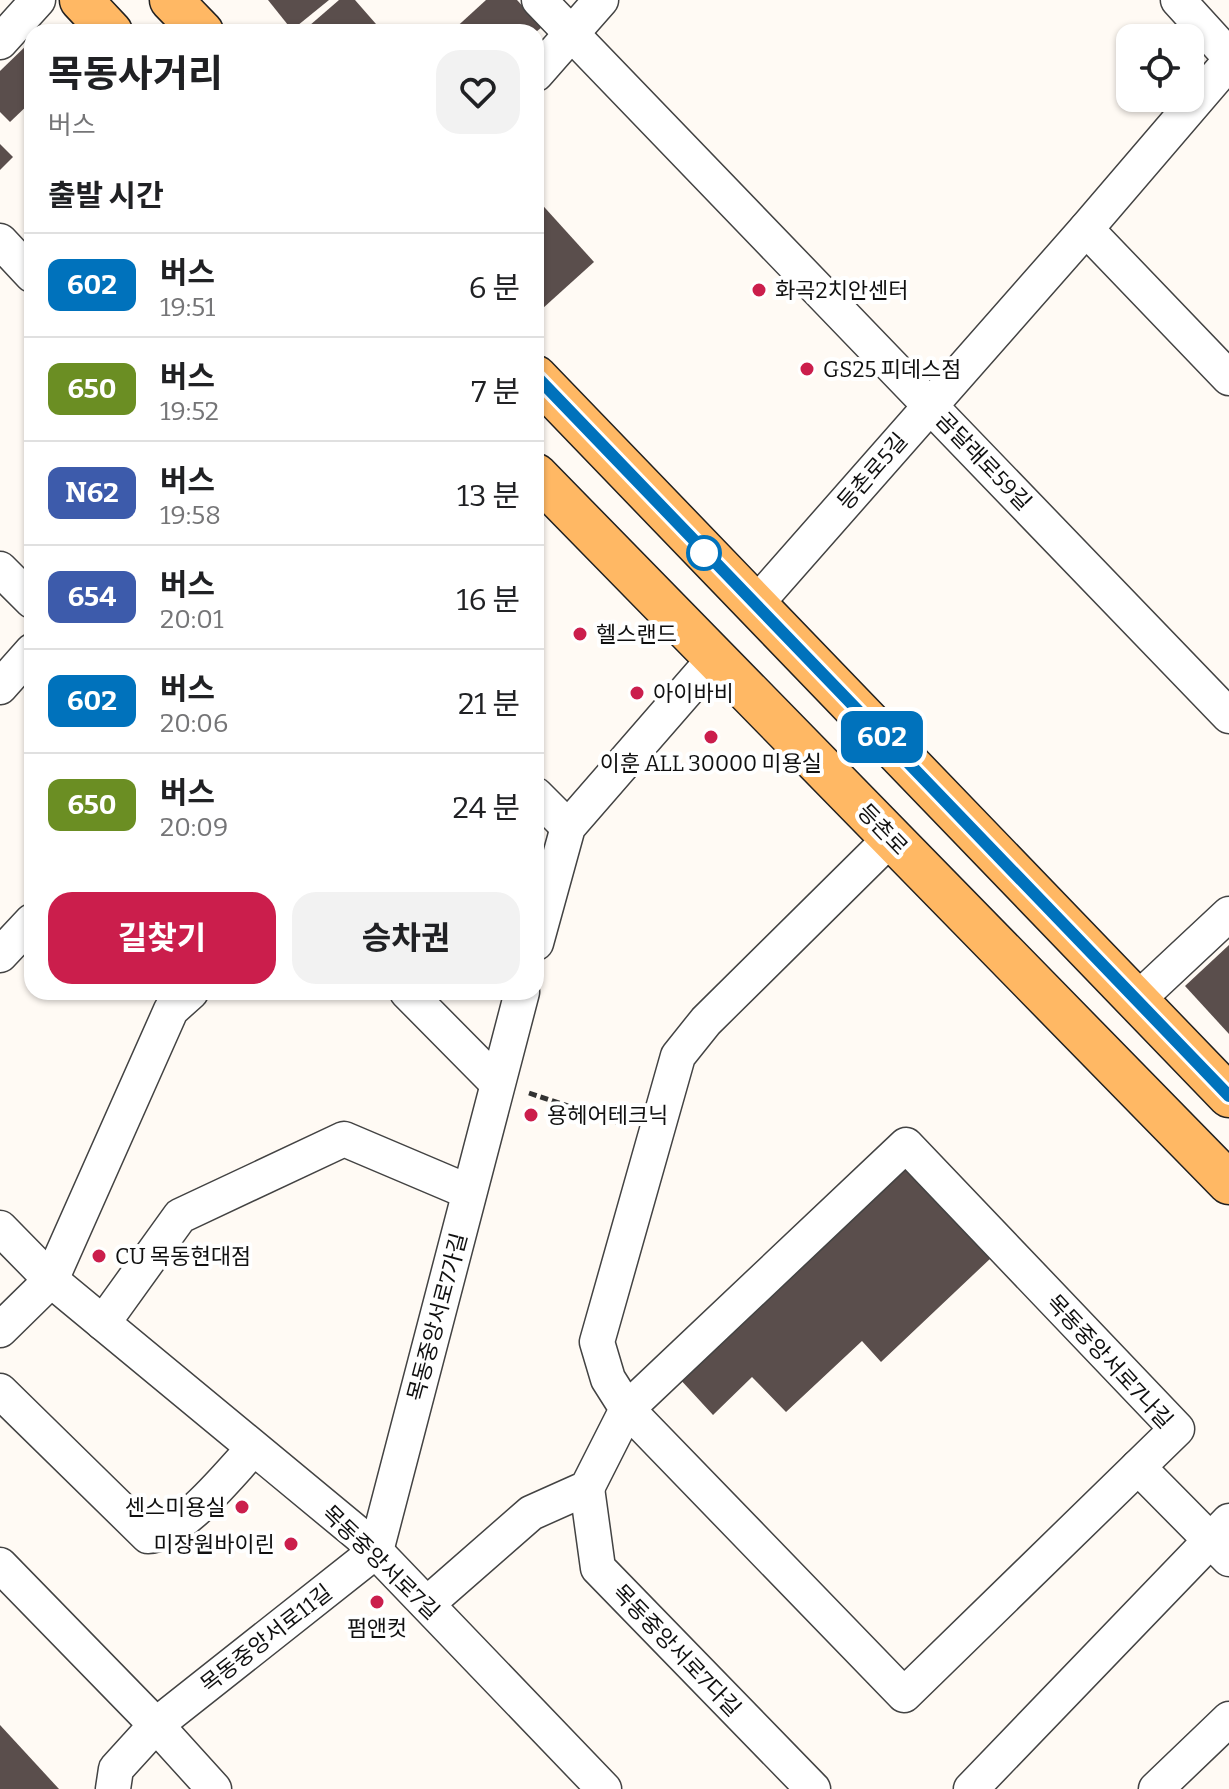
<!DOCTYPE html>
<html lang="ko">
<meta charset="utf-8">
<style>
body{margin:0;font-family:Bitter,"Noto Sans KR",serif;background:#f2f2f2;color:#202124;height:100vh;display:flex;flex-direction:column;font-size:30px;white-space:nowrap}
*{box-sizing:border-box;margin:0}
p{font-size:26px;color:#757577}
.icon{flex:none;width:44px;height:44px;fill:none;stroke:currentColor;stroke-width:2;stroke-linecap:round;stroke-linejoin:round}
.map{position:relative;flex:1;overflow:hidden}
.panel{position:absolute;left:24px;top:24px;width:520px;height:976px;display:flex;flex-direction:column;background:#fff;border-radius:24px;box-shadow:0 2px 6px #0004}
.panel>*{flex:none}
.badge{padding:0 16px;border-radius:12px;font-size:28px;line-height:52px}
.tools{position:absolute;left:1116px;top:24px;display:grid;gap:16px}
.tools a{display:grid;place-items:center;width:88px;height:88px;border-radius:16px;background:#fff;box-shadow:0 2px 6px #0004;font-size:40px}
.map>.badge{position:absolute;translate:-50% -50%;box-shadow:0 0 0 4px #fff}
h2{padding:0 24px;font-size:30px;line-height:72px}
.round{display:grid;place-items:center;flex:none;width:84px;height:84px;border-radius:24px;background:#f2f2f2}
.head{display:flex;align-items:center;justify-content:space-between;height:136px;padding:0 24px}
h1{font-size:38px;font-weight:700;line-height:60px}
.button{display:flex;gap:16px;margin-top:auto;padding:16px 24px}
.button a{flex:1;height:92px;border-radius:24px;background:#cb1e4c;color:#fff;font-size:32px;font-weight:700;line-height:92px;text-align:center}
.button a+a{background:#f2f2f2;color:#202124}
ul{padding:0;list-style:none}
li{display:flex;align-items:center;gap:24px;height:104px;padding:0 24px;border-top:2px solid #e0e0e0}
li div{flex:1}
li b{display:block;font-size:30px}
li em{font-style:normal}
li .badge{min-width:88px;font-weight:700;text-align:center}
.map>svg:first-child{display:block}
</style>
<div class="map">
<svg width="1229" height="1789" viewBox="0 0 1229 1789">
<rect width="100%" height="100%" fill="#fffaf4"/>
<!-- building -->
<g fill="#5a4e4c">
<path d="M268,0h61l-37,30z"/>
<path d="M339,0h16l28,32h-81z"/>
<path d="M486,0h31l25,27 -6,5h-85z"/>
<path d="M32,40v61l-22,21 -10,-10v-41z"/>
<path d="M0,144l13,13 -13,13z"/>
<path d="M536,198l58,64 -52,47 -6,-6z"/>
<path d="M1229,945v89l-44,-48z"/>
<path d="M904,1164l88,93 -111,105 -19,-21 -76,71 -34,-35 -39,38 -35,-38z"/>
<path d="M0,1725l59,64h-59z"/>
</g>
<g fill="none" stroke-linecap="round" stroke-linejoin="round">
<!-- minor casing -->
<g stroke="#434343" stroke-width="37">
<g id="minor">
<path d="M539,0l690,716"/>
<path d="M1178,0l51,56"/>
<path d="M0,42l38,-42"/>
<path d="M536,74l65,-74"/>
<path d="M1086,229l143,149"/>
<path d="M0,241l32,34"/>
<path d="M0,569l32,32"/>
<path d="M755,605l331,-376 143,-167"/>
<path d="M0,687l32,-36"/>
<path d="M536,795l32,32"/>
<path d="M536,943l32,-116 147,-169"/>
<path d="M0,955l32,-34"/>
<path d="M407,992l90,91"/>
<path d="M1137,1000l92,-86"/>
<path d="M0,1228l51,52 312,258 241,251"/>
<path d="M103,1323l77,-107 164,-77 125,53"/>
<path d="M0,1330l51,-50 120,-270 20,-18"/>
<path d="M0,1391l148,145c34,-1 81,-62 105,-87"/>
<path d="M1138,1467l91,92"/>
<path d="M587,1488l11,80 215,221"/>
<path d="M0,1565l156,160 58,64"/>
<path d="M427,1604l104,-91 56,-25 40,-79 279,-264 271,284 -273,266 -277,-286 -19,-30 -11,-37 81,-286 28,-35 185,-183"/>
<path d="M113,1789l3,-20 40,-44 220,-174 146,-559"/>
<path d="M971,1789l258,-268"/>
<path d="M1156,1789l73,-70"/>
</g>
</g>
<!-- major casing -->
<g stroke="#212121" stroke-width="45">
<g id="major">
<path d="M81,0l30,32"/>
<path d="M171,0l31,32"/>
<path d="M536,377l693,719"/>
<path d="M536,475l693,708"/>
</g>
</g>
<!-- path -->
<path stroke="#323232" stroke-width="5" stroke-dasharray="8 4" stroke-linecap="butt" d="M529,1093l97,32"/>
<!-- minor -->
<use href="#minor" stroke="#fff" stroke-width="34"/>
<!-- major -->
<use href="#major" stroke="#ffb864" stroke-width="42"/>
</g>
<g fill="none" stroke-linecap="round" stroke-linejoin="round">
<!-- line casing -->
<g stroke="#fff" stroke-width="18">
<path id="line" d="M536,376l693,720"/>
</g>
<!-- line -->
<use href="#line" stroke="#0072bc" stroke-width="12"/>
</g>
<!-- markers -->
<g fill="#cb1e4c" stroke="#fff" stroke-width="3">
<circle cx="759" cy="290" r="8"/>
<circle cx="807" cy="369" r="8"/>
<circle cx="580" cy="634" r="8"/>
<circle cx="637" cy="693" r="8"/>
<circle cx="711" cy="737" r="8"/>
<circle cx="531" cy="1115" r="8"/>
<circle cx="99" cy="1256" r="8"/>
<circle cx="242" cy="1507" r="8"/>
<circle cx="291" cy="1544" r="8"/>
<circle cx="377" cy="1602" r="8"/>
</g>
<circle fill="#fff" stroke="#0072bc" stroke-width="4" cx="704" cy="553" r="16"/>
<g text-anchor="middle" stroke-width="8" stroke-linejoin="round" paint-order="stroke">
<!-- poi labels -->
<g font-size="22" fill="#101010" stroke="#fff" text-anchor="start">
<text x="775" y="298">화곡2치안센터</text>
<text x="823" y="377">GS25 피데스점</text>
<text x="596" y="642">헬스랜드</text>
<text x="653" y="701">아이바비</text>
<text x="711" y="771" text-anchor="middle">이훈 ALL 30000 미용실</text>
<text x="547" y="1123">용헤어테크닉</text>
<text x="115" y="1264">CU 목동현대점</text>
<text x="226" y="1515" text-anchor="end">센스미용실</text>
<text x="275" y="1552" text-anchor="end">미장원바이린</text>
<text x="377" y="1636" text-anchor="middle">펌앤컷</text>
</g>
<!-- street labels -->
<g font-size="22" fill="#101010" stroke="#fff">
<text transform="translate(984 461) rotate(46)" y="8">곰달래로59길</text>
<text transform="translate(872 471) rotate(-49)" y="8">등촌로5길</text>
<text transform="translate(883 829) rotate(46)" y="8">등촌로</text>
<text transform="translate(437 1317) rotate(-75)" y="8">목동중앙서로7가길</text>
<text transform="translate(1110 1361) rotate(47)" y="8">목동중앙서로7나길</text>
<text transform="translate(381 1562) rotate(44)" y="8">목동중앙서로7길</text>
<text transform="translate(266 1638) rotate(-38)" y="8">목동중앙서로11길</text>
<text transform="translate(677 1650) rotate(46)" y="8">목동중앙서로7다길</text>
</g>
</g>
</svg>
<div class="tools">
<a><svg class="icon" aria-label="locate" viewBox="0 0 24 24"><circle cx="12" cy="12" r="6"/><path d="M12 2v4M12 18v4M2 12h4M18 12h4"/></svg></a>
</div>
<b class="badge" style="left:882px;top:737px;background:#0072bc;color:#fff">602</b>
<section class="panel">
<div class="head"><div><h1>목동사거리</h1><p>버스</p></div><a class="round"><svg class="icon" aria-label="heart" viewBox="0 0 24 24"><path d="M12 20l-8-8c-3-5 5-10 8-4 3-6 11-1 8 4z"/></svg></a></div>
<h2>출발 시간</h2>
<ul>
<li><span class="badge" style="background:#0072bc;color:#fff">602</span><div><b>버스</b><p>19:51</p></div><em>6 분</em></li>
<li><span class="badge" style="background:#6b8e23;color:#fff">650</span><div><b>버스</b><p>19:52</p></div><em>7 분</em></li>
<li><span class="badge" style="background:#3d5bab;color:#fff">N62</span><div><b>버스</b><p>19:58</p></div><em>13 분</em></li>
<li><span class="badge" style="background:#3d5bab;color:#fff">654</span><div><b>버스</b><p>20:01</p></div><em>16 분</em></li>
<li><span class="badge" style="background:#0072bc;color:#fff">602</span><div><b>버스</b><p>20:06</p></div><em>21 분</em></li>
<li><span class="badge" style="background:#6b8e23;color:#fff">650</span><div><b>버스</b><p>20:09</p></div><em>24 분</em></li>
</ul>
<div class="button"><a>길찾기</a><a>승차권</a></div>
</section>
</div>
